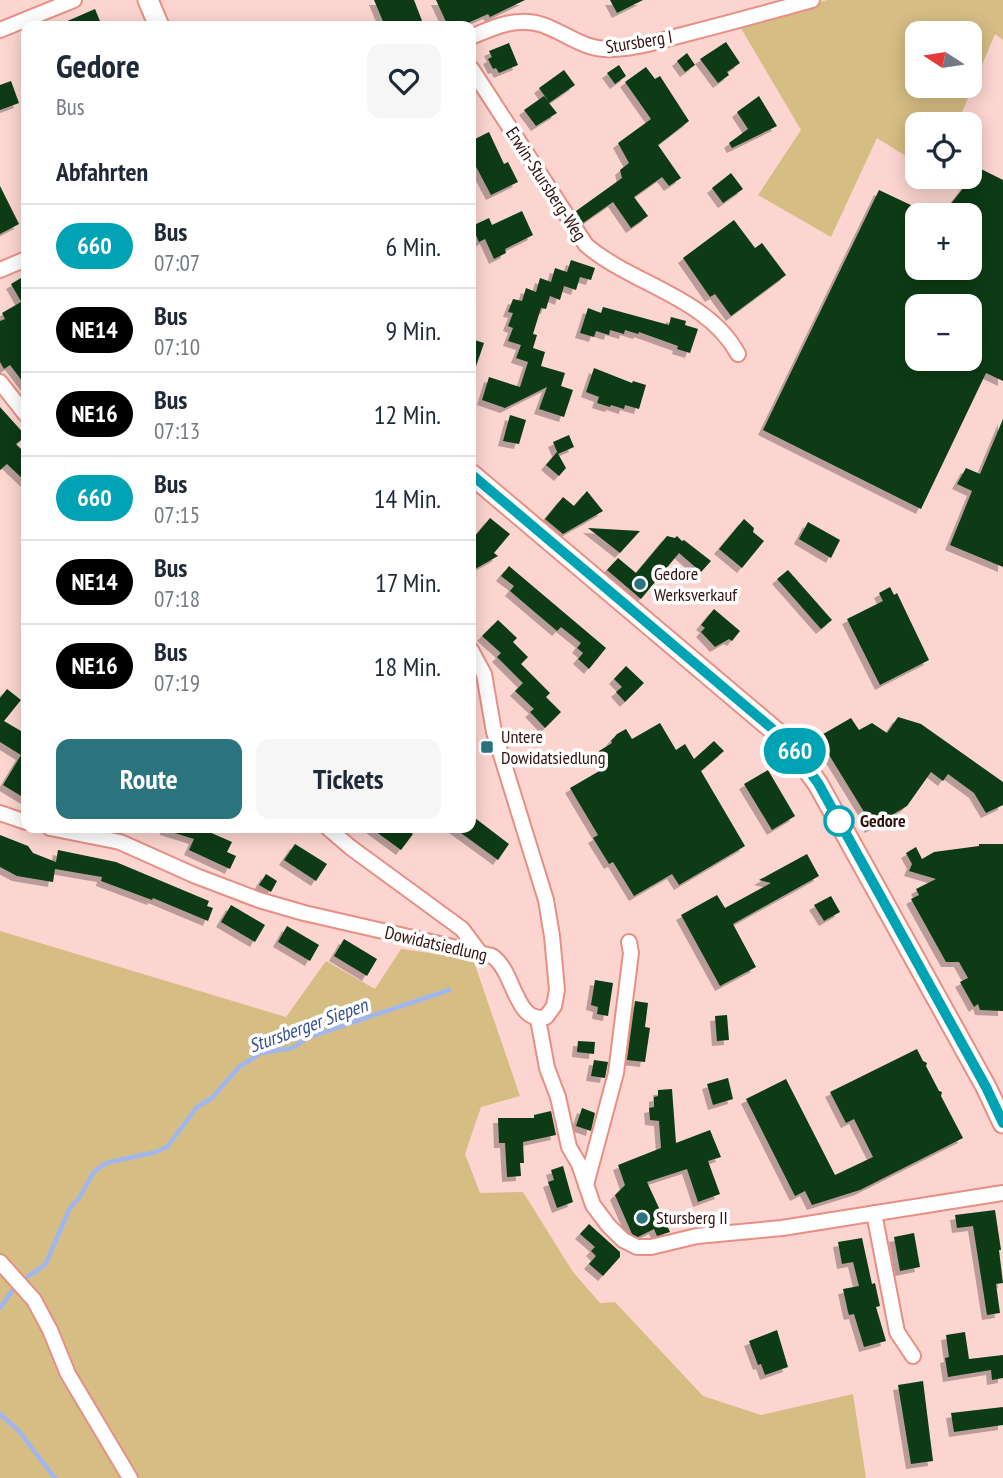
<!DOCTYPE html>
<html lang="de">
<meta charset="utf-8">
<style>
body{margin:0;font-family:"PT Sans Narrow",sans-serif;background:#f6f6f7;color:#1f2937;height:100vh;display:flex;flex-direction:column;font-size:26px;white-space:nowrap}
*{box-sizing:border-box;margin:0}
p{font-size:23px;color:#747a83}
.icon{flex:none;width:38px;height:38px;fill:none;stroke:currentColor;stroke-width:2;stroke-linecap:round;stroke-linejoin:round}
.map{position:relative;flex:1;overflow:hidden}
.details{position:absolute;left:21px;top:21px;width:455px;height:812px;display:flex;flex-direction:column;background:#fff;border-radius:14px;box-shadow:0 4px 18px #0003}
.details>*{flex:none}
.badge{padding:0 14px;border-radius:23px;font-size:24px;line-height:46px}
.needle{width:46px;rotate:282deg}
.fabs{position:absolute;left:905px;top:21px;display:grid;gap:14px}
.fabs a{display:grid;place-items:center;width:77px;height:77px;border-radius:14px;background:#fff;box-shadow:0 4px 18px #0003;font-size:35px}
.map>.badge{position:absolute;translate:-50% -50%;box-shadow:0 0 0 4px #fff}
h2{padding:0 35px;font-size:26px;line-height:63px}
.round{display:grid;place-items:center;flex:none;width:74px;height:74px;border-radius:14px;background:#f6f6f7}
.head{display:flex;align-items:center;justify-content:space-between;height:119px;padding:0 35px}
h1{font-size:33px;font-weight:700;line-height:52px}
.action{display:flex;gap:14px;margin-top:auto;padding:14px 35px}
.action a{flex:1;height:80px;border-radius:14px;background:#2b747d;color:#fff;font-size:28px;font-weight:700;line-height:80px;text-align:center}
.action a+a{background:#f6f6f7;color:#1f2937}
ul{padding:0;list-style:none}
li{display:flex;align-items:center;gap:21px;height:84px;padding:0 35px;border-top:2px solid #e0e1e3}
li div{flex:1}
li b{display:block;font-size:26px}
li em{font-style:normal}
li .badge{min-width:77px;font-weight:700;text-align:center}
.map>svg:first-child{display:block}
</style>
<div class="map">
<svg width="1003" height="1478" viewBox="0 0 1003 1478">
<defs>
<filter id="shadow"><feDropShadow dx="-5" dy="5" stdDeviation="0" flood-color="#0004"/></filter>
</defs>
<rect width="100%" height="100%" fill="#fcd5d0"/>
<!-- green -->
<g fill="#d6bd84" fill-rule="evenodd">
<path d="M827,0h176v40l-8,-6 -38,90h-40v39l-40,-25 -46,99 -73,-42 43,-65 -62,-105zM917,33h53v53h-53z"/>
<path d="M0,931l286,86 40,-56 49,28 26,-40 72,10 47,137 -39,11 -16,47 15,39 43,-1 50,80 27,31 15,-1 88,94 58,19 92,-21 13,84h-866z"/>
</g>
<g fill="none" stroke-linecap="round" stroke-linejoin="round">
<!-- stream -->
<g stroke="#a0b6ee" stroke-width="4.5">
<path d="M24,1279l21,-14 25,-57 9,-10 15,-26 12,-9 50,-11 11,-5 30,-40 15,-9 27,-31 22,-14 31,-5 17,-11 140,-47"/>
<path d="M0,1308l14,-20"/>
<path d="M0,1414l18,16 37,48"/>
</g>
</g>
<!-- building -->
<g fill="#093b15" fill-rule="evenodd" filter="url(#shadow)">
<path d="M374,0h40l10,26h-39z"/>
<path d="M436,0h89l-35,17 -2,-3 -27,12h-13z"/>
<path d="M610,0h33l-26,13z"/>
<path d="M95,9l7,17h-46z"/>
<path d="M726,42l14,21 -13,9 2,3 -11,8 -18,-24z"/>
<path d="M509,43l9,22 -19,8 -3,-5 -3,1 -5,-10 4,-2 -3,-6z"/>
<path d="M687,53l8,12 -10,7 -8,-11z"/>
<path d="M619,65l7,11 -11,8 -8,-11z"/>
<path d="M646,67l9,12 5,-3 29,45 -31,24 23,33 -12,8 -7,-9 -28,20 14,19 -17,12 -18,-26 -30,21 -7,-12 46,-33 -2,-8 9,-7 -11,-20 33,-24 -26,-37z"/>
<path d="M564,70l11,15 -26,18 8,10 -21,13 -12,-16 20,-14 5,6 -10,-14z"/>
<path d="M11,81l8,22 -19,7v-25z"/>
<path d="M759,96l18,30 -45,22 -3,-5 19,-14 -11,-17z"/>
<path d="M489,132l15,32 4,-2 10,20 -27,13 -20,-38v-16z"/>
<path d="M979,168l24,12v201l-17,-8 -65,136 -158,-79 116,-240 38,18v60h53v-53h-28zM917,306h53v53h-53z"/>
<path d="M731,173l12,16 -20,14 -11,-15z"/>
<path d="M0,186l19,38 -19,10z"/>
<path d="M522,211l11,24 -28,14 1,4 -12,6 -9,-20 -6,3 -7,-16 17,-8 3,7z"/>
<path d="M734,220l21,28 7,-5 24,32 -55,41 -16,-22 -5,3 -27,-39z"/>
<path d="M571,260l24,8 -4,12 -11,-3 -4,13 -12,-4 -4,14 -10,-4 -4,13 -5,-1 -8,26 4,1 -4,13 12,4 -4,14 24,7 -4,13 12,4 -9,27 -25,-8 8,-22 -42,21 -23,-8 7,-23 31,10 8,-25 -12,-4 5,-13 -13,-4 5,-13 -5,-2 5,-13 -5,-1 5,-13 9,2 4,-13 10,4 4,-14 11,4 4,-14 12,4z"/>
<path d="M26,275v35l-15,-26z"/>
<path d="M21,302l5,8v76l-16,-21 -6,4 -4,-7v-41l5,-2 -3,-6z"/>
<path d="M603,307l66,18 2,-8 15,4 -1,4 13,4 -8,24 -13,-4 1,-3 -39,-14 -1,2 -13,-4 -1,4 -14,-4 -1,5 -13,-4 -2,6 -14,-4 8,-25 13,5z"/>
<path d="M471,339l13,4 -11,32h-2z"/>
<path d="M594,368l38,15 1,-2 13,4 -7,24 -14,-4 -1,4 -13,-4 -1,2 -13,-4 2,-6 -13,-5z"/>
<path d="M0,407l26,29 -10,8 10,10v28l-19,-18 -7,6z"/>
<path d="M510,415l16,5 -7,24 -16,-3z"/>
<path d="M1003,419v148l-53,-22 22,-54 -15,-7 9,-16 14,6z"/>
<path d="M569,435l5,12 -16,7 -5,-12z"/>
<path d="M557,452l9,16 -7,8 -13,-11z"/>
<path d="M587,491l16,20 -40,23 -18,-15 18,-22 11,9z"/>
<path d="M490,518l20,16 -16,19 4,3 -23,13 -4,-7v-21z"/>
<path d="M744,519l10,9 -1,4 11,9 -22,27 -23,-19z"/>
<path d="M808,522l32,18 -9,18 -32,-19z"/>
<path d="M588,528l52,3 -20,22z"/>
<path d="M667,536l8,2 2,-2 5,5 2,-1 27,21 -10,11 -22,-19 -38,46 -34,-29 11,-12 18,15z"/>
<path d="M509,566l97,82 -17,21 -11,-10 5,-6 -6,-5 4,-5 -20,-16 -4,4 -47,-40 4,-5 -13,-10z"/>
<path d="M788,570l44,50 -11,9 -44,-50z"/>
<path d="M890,587l4,8 3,-2 32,67 -49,25 -33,-66 36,-18 -4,-8z"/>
<path d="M714,609l26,22 -8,10 -3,-2 -14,8 -14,-15 4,-4 -4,-3z"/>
<path d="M498,620l19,18 -4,4 15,15 -7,7 29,29 -4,4 15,15 -16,16 -15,-16 4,-3 -19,-18 8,-8 -26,-26 4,-4 -19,-17z"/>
<path d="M626,666l18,17 -19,19 -9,-10 6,-5 -8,-8z"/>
<path d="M7,689l14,11 -17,21 22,13v65l-23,-14 18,-30 -21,-13v-44z"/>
<path d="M898,717l23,7 82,58v23l-17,8 -12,-20 -26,-19 -5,7 -12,-9 -24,34 -37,22 -7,-11 3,-2 -48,-78 33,-19 8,12 13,-7 15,10z"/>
<path d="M660,723l16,27 9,-6 9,15 20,-18 10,10 -23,20 44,75 -66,39 -7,-11 -38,22 -21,-34 -4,2 -16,-26 5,-3 -28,-47 38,-22 -9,-15 13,-8 -1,-2 6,-7 9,-5 6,10z"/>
<path d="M768,770l27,46 -23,14 -28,-46z"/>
<path d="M471,815l38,29 -11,16 -44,-32h17z"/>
<path d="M165,828h35l32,14 -5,10 9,4 -6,13 -41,-19 5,-11 -29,-9z"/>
<path d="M371,828h33l9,6 -12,16z"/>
<path d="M0,835l28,11 5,7 23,9 2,-12 58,12 93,39 -2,5 6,2 -5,13 -55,-23 -1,2 -51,-19 1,-4 -47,-8 -2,13 -36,-6 -17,-9z"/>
<path d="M295,844l32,20 -11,17 -32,-21z"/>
<path d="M979,844h24v167l-23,-1 -2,-6 -4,3 -14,-25 8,-4 -9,-16h-13l-35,-63 8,-4 -3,-6 20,-10 -27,-8 3,-7 -6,-11 10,-6 6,12 12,-7 45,-6z"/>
<path d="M807,854l12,22 -86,48 23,43 -36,19 -39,-71 36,-20 8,13 46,-25 -12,-3z"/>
<path d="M266,874l11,7 -6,11 -12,-7z"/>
<path d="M831,896l9,16 -16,9 -10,-16z"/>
<path d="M231,905l34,20 -10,17 -34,-20z"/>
<path d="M287,926l32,19 -9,16 -32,-19z"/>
<path d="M344,939l33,20 -10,17 -33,-20z"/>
<path d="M595,980l18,3 -5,33 -11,-2 1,-7 -7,-2z"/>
<path d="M635,1001l13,2 -3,24 5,1 -5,34 -18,-2z"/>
<path d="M727,1015l2,25 -12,1 -2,-25z"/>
<path d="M578,1041l17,1 -1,12 -17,-2z"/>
<path d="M917,1049l6,12 4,2 -1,3 13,25 3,1 -1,4 22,42 -103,52 -48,15 -7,-14 -10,5 -49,-97 40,-20 49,96 38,-18 -19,-38 -8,4 -16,-31z"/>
<path d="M594,1060l14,2 -3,16 -14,-2z"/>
<path d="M728,1078l5,21 -20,6 -6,-21z"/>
<path d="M672,1089l4,54 34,-13 11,27 -13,4 12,33 -22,8 -11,-33 -40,13 23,50 -13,4 -3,-7 -16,8 -6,-3 -17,-39 10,-10 -7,-20 43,-17 -2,-27 -9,-1 -1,-12 5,-1v-10l4,-1v-6z"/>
<path d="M582,1108l13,5 -4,18 -15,-5z"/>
<path d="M551,1111l5,24 -33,7 1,21h-4l1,13 -14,1 -2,-34h-6l-1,-25h36v-3z"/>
<path d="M563,1166l10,36 -16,6 -9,-26 6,-2 -3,-10z"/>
<path d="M995,1210l6,40h-2l4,33 -7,1 4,29 -13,2 -14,-89 -16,2 -2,-13z"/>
<path d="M589,1224l31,28v5l-17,19 -14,-12 7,-8 -5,-5 4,-4 -15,-13z"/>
<path d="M914,1233l6,34 -20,4 -6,-34z"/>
<path d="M862,1238l10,46 3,-1 5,23 -4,1 10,34 -22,6 -10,-33 -5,1 -1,-3 -5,-23 16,-3 -6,-24 -11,2 -4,-22z"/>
<path d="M777,1330l11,37 -23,8 -4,-11 -3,1 -9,-24z"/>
<path d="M965,1332l4,27 34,-4v23l-11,2 -1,-10 -43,7 -3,-19 4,-1 -3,-22z"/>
<path d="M923,1381l10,80 -22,3 -13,-79z"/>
<path d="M1003,1407v18l-49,7 -3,-19z"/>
</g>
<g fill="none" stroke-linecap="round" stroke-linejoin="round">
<!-- minor casing -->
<g stroke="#e78f84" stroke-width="18">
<g id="minor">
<path d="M0,30l74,-30"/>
<path d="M471,37c23,-10 47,-21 72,-12 25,9 42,26 70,24 24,-1 46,-8 69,-14 43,-11 87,-23 130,-35"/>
<path d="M471,68l115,177c47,40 121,52 152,109"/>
<path d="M0,270l26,-11"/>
<path d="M0,382l26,33"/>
<path d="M0,813l26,9"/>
<path d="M50,828l70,14 76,34 63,24 45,13 188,43c23,15 23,69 54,61l8,-11 3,-16 -5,-54 -6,-36 -52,-168 -10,-58 -13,-24"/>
<path d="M328,828l22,19 112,82 18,24"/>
<path d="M538,1019l9,49 11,29 11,50 10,17 14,41 15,20 15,15 14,7h14l46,-11 85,-8 221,-35"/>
<path d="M586,1185l30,-112 15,-120 -2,-11"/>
<path d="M874,1213l23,119 16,24"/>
<path d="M0,1262l34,38 16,30 18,44 62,104"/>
</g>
</g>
<!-- secondary casing -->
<g stroke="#e78f84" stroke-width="23">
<g id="secondary">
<path d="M148,0l11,26"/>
<path d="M471,474l317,268 30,42 168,303 17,36"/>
</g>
</g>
<!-- minor -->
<use href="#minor" stroke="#fff" stroke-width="14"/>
<!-- secondary -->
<use href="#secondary" stroke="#fff" stroke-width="19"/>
</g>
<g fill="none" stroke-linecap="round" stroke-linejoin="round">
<!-- line casing -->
<g stroke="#fff" stroke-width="16">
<path id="line" d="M471,474l317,268 30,41 168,304 17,36"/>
</g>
<!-- line -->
<use href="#line" stroke="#00a3b4" stroke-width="10"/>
</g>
<!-- markers -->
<g fill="#2b747d" stroke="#fff" stroke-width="2.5">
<circle cx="640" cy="584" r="7"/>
<rect x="480" y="740" width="14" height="14" rx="3.5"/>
<circle cx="642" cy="1218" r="7"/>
</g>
<circle fill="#fff" stroke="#00a3b4" stroke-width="3.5" cx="839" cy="821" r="14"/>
<g text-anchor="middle" stroke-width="7" stroke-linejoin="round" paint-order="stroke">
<!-- street labels -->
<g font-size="18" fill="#32110e" stroke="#fff">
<text transform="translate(639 42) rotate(-9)" y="6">Stursberg I</text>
<text transform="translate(546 184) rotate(57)" y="6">Erwin-Stursberg-Weg</text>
<text transform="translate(436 944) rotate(13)" y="6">Dowidatsiedlung</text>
</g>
<!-- poi labels -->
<g font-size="18" fill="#32110e" stroke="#fff" text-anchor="start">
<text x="654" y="580">Gedore<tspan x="654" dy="21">Werksverkauf</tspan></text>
<text x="501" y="743">Untere<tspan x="501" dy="21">Dowidatsiedlung</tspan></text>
<text x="656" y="1224">Stursberg II</text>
</g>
<!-- stop labels -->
<g font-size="18" font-weight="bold" fill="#32110e" stroke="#fff" text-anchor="start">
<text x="860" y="827">Gedore</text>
</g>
<!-- water labels -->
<g font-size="19" font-style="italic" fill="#374f92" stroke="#fff">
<text transform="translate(308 1025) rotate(-20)" y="7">Stursberger Siepen</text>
</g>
</g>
</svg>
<div class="fabs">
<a><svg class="needle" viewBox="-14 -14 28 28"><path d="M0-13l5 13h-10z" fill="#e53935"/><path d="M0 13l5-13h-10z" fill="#747a83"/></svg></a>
<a><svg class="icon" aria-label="locate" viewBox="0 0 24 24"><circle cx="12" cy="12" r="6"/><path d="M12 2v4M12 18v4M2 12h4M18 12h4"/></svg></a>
<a>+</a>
<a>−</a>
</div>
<b class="badge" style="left:795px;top:751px;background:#00a3b4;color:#fff">660</b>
<section class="details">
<div class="head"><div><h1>Gedore</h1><p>Bus</p></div><a class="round"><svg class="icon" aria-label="heart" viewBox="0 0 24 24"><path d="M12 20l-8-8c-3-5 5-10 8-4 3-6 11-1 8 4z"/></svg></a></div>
<h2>Abfahrten</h2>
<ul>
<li><span class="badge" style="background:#00a3b4;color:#fff">660</span><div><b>Bus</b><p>07:07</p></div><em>6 Min.</em></li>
<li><span class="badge" style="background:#000;color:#fff">NE14</span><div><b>Bus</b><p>07:10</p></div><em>9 Min.</em></li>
<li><span class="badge" style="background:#000;color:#fff">NE16</span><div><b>Bus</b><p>07:13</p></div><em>12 Min.</em></li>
<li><span class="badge" style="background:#00a3b4;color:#fff">660</span><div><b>Bus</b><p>07:15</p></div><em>14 Min.</em></li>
<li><span class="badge" style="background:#000;color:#fff">NE14</span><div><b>Bus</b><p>07:18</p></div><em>17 Min.</em></li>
<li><span class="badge" style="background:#000;color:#fff">NE16</span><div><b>Bus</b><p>07:19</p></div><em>18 Min.</em></li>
</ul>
<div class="action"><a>Route</a><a>Tickets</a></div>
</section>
</div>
